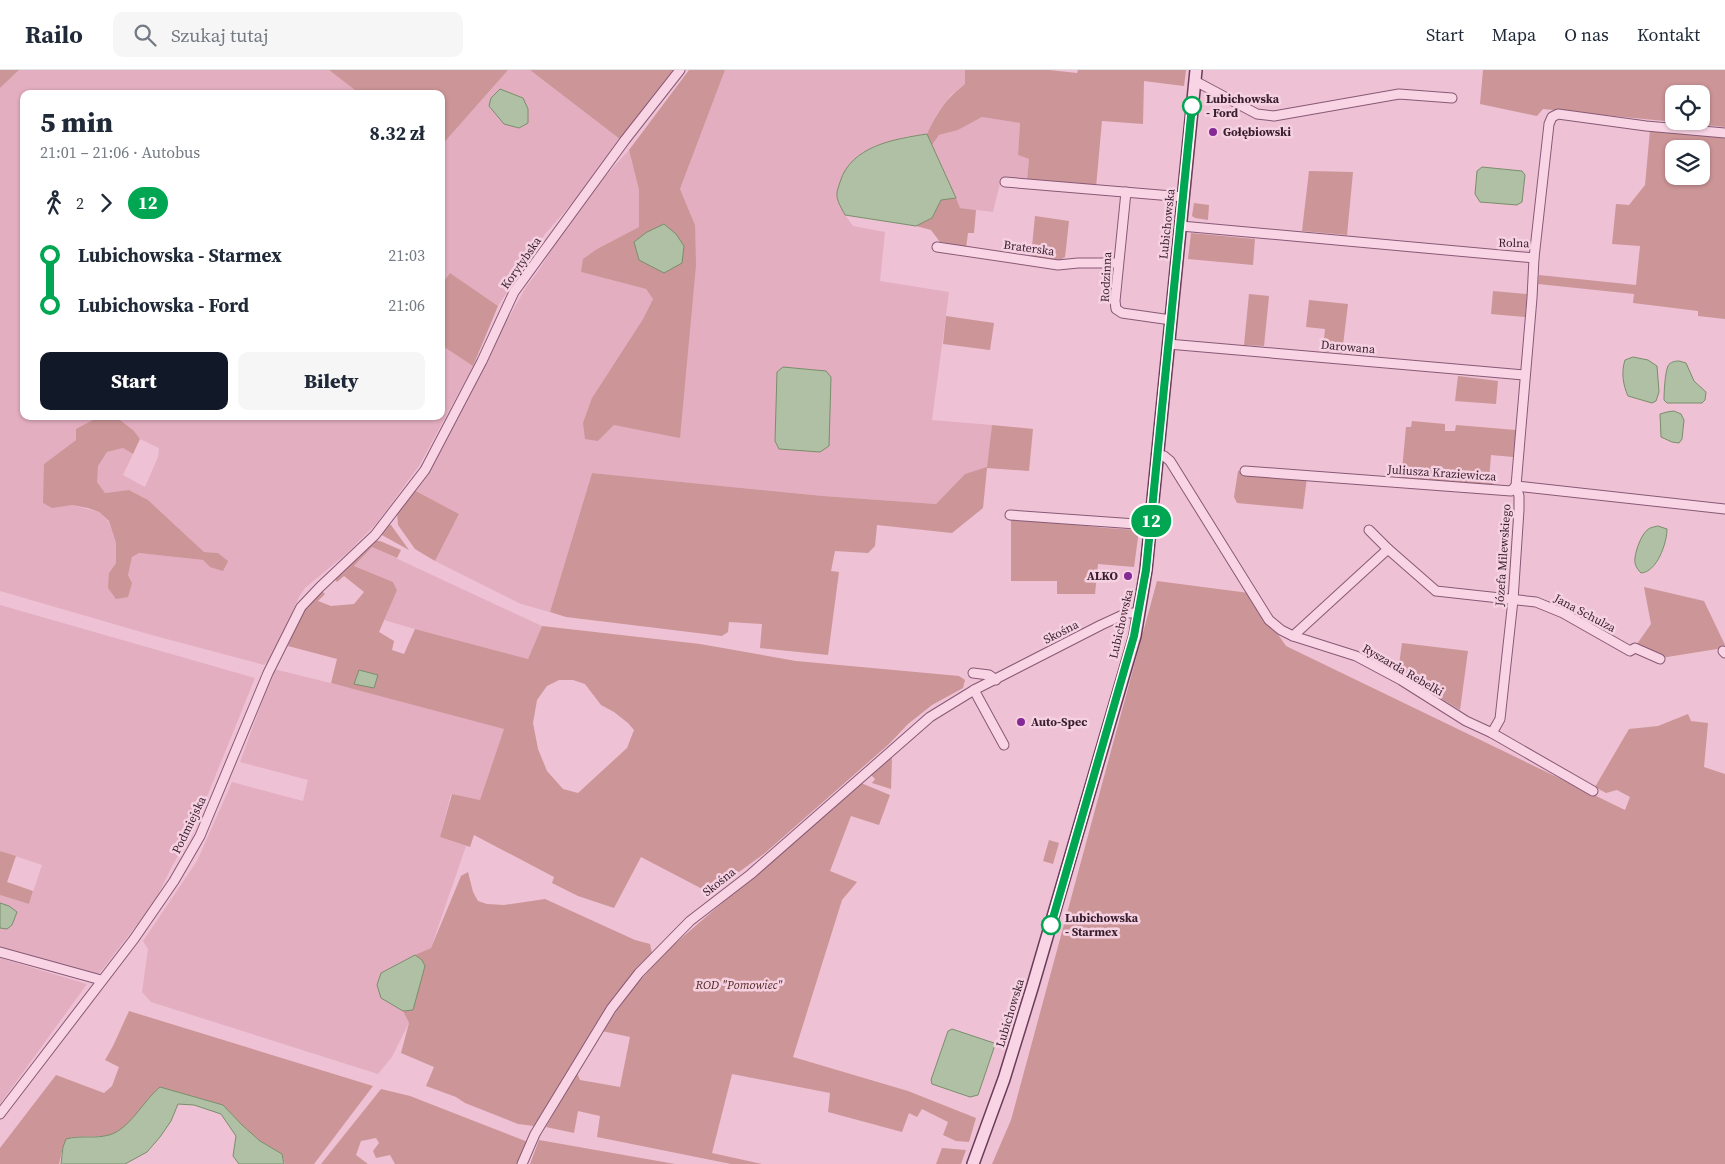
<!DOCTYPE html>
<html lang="pl">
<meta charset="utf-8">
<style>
body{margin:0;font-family:"Source Serif 4",serif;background:#f6f6f7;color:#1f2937;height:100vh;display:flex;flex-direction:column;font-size:19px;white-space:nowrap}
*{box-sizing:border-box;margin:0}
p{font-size:16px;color:#747a83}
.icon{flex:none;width:28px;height:28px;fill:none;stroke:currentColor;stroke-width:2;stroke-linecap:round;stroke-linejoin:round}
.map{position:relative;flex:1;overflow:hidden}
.drawer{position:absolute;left:20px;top:20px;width:425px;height:330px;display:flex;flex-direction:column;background:#fff;border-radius:10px;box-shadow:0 1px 4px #0004}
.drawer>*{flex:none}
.badge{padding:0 10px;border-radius:16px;font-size:18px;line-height:32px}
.tools{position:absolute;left:1665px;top:15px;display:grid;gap:10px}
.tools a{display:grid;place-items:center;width:45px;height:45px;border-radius:10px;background:#fff;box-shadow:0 1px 4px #0004;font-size:25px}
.map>.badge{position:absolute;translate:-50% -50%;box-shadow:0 0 0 2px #fff}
.legs{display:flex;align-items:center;gap:8px;height:55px;padding:0 20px;font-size:16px}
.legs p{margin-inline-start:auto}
.summary{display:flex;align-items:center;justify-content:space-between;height:85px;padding:0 20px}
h1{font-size:28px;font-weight:800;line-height:38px}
.primary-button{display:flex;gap:10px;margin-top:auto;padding:10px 20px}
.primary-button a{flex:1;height:58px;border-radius:10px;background:#111827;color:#fff;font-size:20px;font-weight:800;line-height:58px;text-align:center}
.primary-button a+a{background:#f6f6f7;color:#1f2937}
ul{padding:0 20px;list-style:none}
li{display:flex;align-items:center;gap:18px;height:50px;font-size:19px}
li i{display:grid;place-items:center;width:8px;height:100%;margin:0 6px;background:currentColor}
li i::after{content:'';width:12px;height:12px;margin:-6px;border:4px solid;border-radius:50%;background:#fff}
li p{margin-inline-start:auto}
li:first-child i{background:linear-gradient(#0000 50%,currentColor 0)}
li:last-child i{background:linear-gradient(currentColor 50%,#0000 0)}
header{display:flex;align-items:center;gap:30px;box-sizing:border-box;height:70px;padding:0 25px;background:#fff;border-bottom:1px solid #e0e1e3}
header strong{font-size:24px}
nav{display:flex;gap:28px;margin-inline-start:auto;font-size:18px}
.search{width:350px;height:45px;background:#f6f6f7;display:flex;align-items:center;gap:12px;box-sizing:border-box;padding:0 18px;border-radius:10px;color:#747a83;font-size:19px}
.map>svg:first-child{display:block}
</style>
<header>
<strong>Railo</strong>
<div class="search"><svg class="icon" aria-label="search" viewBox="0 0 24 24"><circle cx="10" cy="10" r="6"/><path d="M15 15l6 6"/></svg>Szukaj tutaj</div>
<nav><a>Start</a><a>Mapa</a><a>O nas</a><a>Kontakt</a></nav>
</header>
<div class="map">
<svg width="1725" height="1094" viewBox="0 0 1725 1094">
<rect width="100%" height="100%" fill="#eec1d5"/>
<!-- farmland -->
<g fill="#e3aebf" fill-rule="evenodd">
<path d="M19,0h310l31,24h-336v322h417v-71l32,21 -54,100 -43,58 -29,29 -42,35 -6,9 -27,61 -8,7 -116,-31 -148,-43v-503zM134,361l6,8 19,9 -1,9 -13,30 -22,-12 10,-21 -10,-6 -16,4 -9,14 -2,16 9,11 24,-3 19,10 56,52 14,1 -8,14 -7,-7 -64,-7 -7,4 -4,18 4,8 -23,-10 7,-10v-20l-7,-21 -10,-10 -27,-7 -28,-41 32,-24z"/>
<path d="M508,0h22l95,73 -80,91 -47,72 -48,-33 -9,12v-139z"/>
<path d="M725,0h240v14l-14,11 -13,17 -11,22 -23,3 -29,9 -15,8 -15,61 8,11 32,6 -5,49 69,11 -17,128 60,5 -5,43 -22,6 -29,30 -113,-8 -231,-23 -42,139 -29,-8 -86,-43 24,-47 -47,-25 114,-202 13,-17 21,-34 40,-54 29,-32 10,40v37l-42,22 -13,10 -3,13 65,17 7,10 -10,20 -51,79 6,43 16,-16 81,-200 -15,-36z"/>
<path d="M982,47l38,6 -2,32 11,4 -2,21 -26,-1 -8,33 -33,-4 -28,-63 7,-10 19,-5z"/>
<path d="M372,477l170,79 -14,33 -113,-30 -31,-9 13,-31 -4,-7 -39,-16z"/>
<path d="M0,535l255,73 -62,153 -21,35 -17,35 -57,74 -98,-28v-52l29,9 13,-39 -42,-14z"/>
<path d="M274,599l113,28 117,32 -24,71 -29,-6 -11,43 26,9 -35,102 -34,16 -16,34 22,13 6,12 -17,34 -14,17 -227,-72 -9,-10 6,-43 -5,-8 54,-80 35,-79 71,19 5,-21 -68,-18z"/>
<path d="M0,888l87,26 -87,120z"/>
</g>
<!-- green -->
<g fill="#cc9597" fill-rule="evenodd">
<path d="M0,0h19l-19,18z"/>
<path d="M329,0h179l-67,76v-52h-81z"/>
<path d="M530,0h148l-53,73z"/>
<path d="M689,0h36l-45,119 15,36 1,40 -16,173 -66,-13 -16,16 -13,-2 -2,-16 9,-25 51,-79 10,-20 -7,-10 -65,-17 2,-13 14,-10 42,-22v-37l-10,-40z"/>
<path d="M965,0h84l28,3 1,-3h108l-2,16 -40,-5 -1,43 -41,-3 -6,66 -69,-7 2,-21 -11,-4 2,-32 -38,-6 -24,13 -19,5 -7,10 -5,-11c11,-23 18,-34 38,-50z"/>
<path d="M1483,0h242v57l-182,-18 -6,7 -57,-12zM1674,24h27v27h-27z"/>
<path d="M1650,60l75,7v182l-27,-3v-5l-65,-8 1,-9 -96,-10 1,-9 97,10 4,-39 -28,-2 4,-40 13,1 16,-20zM1674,79h27v27h-27z"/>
<path d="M1309,101l44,1 -6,63 -45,-4z"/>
<path d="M956,128l4,10 16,2 -2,23h-6l-2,15c-11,-1 -16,-5 -26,-6l-9,-12 -15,-4 16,-8 9,-18z"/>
<path d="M1194,133l15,2 -1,15 -13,-2 -3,-2z"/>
<path d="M1035,146l34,5 -4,36 -5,3 -29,-3z"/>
<path d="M1191,163l64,6 -2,26 -65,-6z"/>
<path d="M450,203l48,33 -25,60 -32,-21v-60z"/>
<path d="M1493,221l34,3 -2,23 -34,-3z"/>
<path d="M1249,224l20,2 -5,50 -20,-1z"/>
<path d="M1309,230l39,4 -6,49 -19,-2 2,-22 -19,-2z"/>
<path d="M946,246l48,7 -4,27 -47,-6z"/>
<path d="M1458,306l40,5 -2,23 -41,-3z"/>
<path d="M116,347l18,14 6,8 -7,15 -10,-6 -16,4 -9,14 -1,16 8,11 24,-3 19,10 56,52 14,1 10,8 -5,10 -13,-4 -7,-7 -64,-7 -7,4 -4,18 4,8 -4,14 -12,2 -8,-11 1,-15 7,-10v-20l-7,-22 -10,-9 -11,-4 -16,-3 -20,3 -9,-5 1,-39 32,-24v-11l17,-9z"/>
<path d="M1412,351l33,3v7h10l1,-6 60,5 -3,27 -22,-2 -2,26 10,7 -98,-7 5,-54h5z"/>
<path d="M992,355l41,4 -4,42 -42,-3 -4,40 -31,25 -75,-8 -2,21 -7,7 -33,-2 -4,20 8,1 -11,83 -68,-7 2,-24 -33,-2 -1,10 -6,4 -156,-19 -16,-5 42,-139 231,23 113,8 29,-30 22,-7z"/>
<path d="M1238,401l69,6 -4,32 -66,-6 -3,-6z"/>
<path d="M412,419l47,25 -24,47 -20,-12 -17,-24 -1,-12z"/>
<path d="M1011,448l95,10 33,2 -5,37 -36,-3 -3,30h-38v-13h-46z"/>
<path d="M387,454l4,1 18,25 -29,-16z"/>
<path d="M373,471h7l21,9 -4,8 -25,-11 -18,19 39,16 4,8 -18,42 15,9 -2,9 12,4 11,-25 113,30 14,-33 158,18 96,17 163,15 6,4 -2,8 -31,17 -24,19 -19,20 -124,109 -55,40 -69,-36 -27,51 -36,-12 -26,-13 2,-6 -80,-42 -4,12 -30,-10 12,-43 28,6 24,-71 -173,-46 6,-24 -49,-13c8,-22 16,-40 32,-57l5,5 -7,7 13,5 23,-2 10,-12 -20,-16 -7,6 -4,-5zM559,610h14l12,4 16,21 13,7 14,11 6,7 -7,18 -49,45 -15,-4 -16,-18 -9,-22 -5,-26 4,-23 10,-14z"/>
<path d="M1157,511l92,12 37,53 339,164 5,-13 -13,-7 -11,3 -11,-6 34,-58 29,-3 30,-12 3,7 17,2 -4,44 21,7v390h-733l19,-44z"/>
<path d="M1644,517l60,14 21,44 -8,4 -56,9 -24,-14 14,-20z"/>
<path d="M1402,573l66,8 -8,59 -62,-38z"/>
<path d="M891,686l1,1 -1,32 -19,-6 3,-4 -4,-4z"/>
<path d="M861,713l29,12 -11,30 -28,-9 -21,55 27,11 -15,18 -49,157 115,34 68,27 -7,24 -13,-1 -13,-6 5,-13 -26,-13 -5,8 -8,-4 -7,19 -74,-20 2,-19 -98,-19 -20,79 50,11h-31l-134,-27 3,-21 -22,-5 -4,22 -28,-6 31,-54 3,7 40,7 10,-50 -28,-6 30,-41 31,-36z"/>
<path d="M1049,770l10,3 -6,21 -10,-3z"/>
<path d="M0,781l16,5 -9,26 26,9 -4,13 -29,-9z"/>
<path d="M468,802l5,20 5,9 9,3 17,1 41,-6 90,41 15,4 2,9 -38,43 -80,130 -16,-2 -53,-21 -9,-6 -30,-11 8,-19 -33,-14 8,-30 -6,-12 10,-1 9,-50 -7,-5 16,-7 30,-72z"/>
<path d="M129,941l244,75 -59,78h-29l-3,-10 -22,-13 -18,-16 -19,-20 -63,-18 -39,44 -14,5 -35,1 -9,10 -4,17h-59v-16l56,-73 48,18 8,-7 7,-19 -14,-7 8,-14z"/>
<path d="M381,1019l29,7 118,46 -10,22h-123l-5,-9 -14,3 -3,-7 6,-8 -3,-5 -15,3 -5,14 12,9h-47z"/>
<path d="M539,1070l136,24h-145z"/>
<path d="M942,1078l24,2 -5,14h-25z"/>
</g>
<!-- water -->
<g fill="#b0c0a4" stroke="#798e6b">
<path d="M500,19l23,9 5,11v14l-9,5 -15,-4 -15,-18 2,-8z"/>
<path d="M927,64l29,64 -15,2 -9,18 -16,8 -71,-11c-3,-6 -9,-15 -8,-22 0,-3 2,-7 3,-11 11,-36 54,-43 87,-48z"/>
<path d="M1482,97l40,4 3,4 -3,27 -5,3 -37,-3 -5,-8 2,-23z"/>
<path d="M664,154l12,10 8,12 -2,17 -18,10 -25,-13 -5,-18 13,-10z"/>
<path d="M1633,287l15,3 9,6 2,26 -3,9 -4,2 -24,-7c-5,-11 -7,-24 -3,-36z"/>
<path d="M1679,291l7,2 8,18 12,11 -1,8 -3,3h-35l-3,-3c0,-9 1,-27 4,-34 2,-4 7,-5 11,-5z"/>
<path d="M783,297l43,4 5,6 -2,69 -9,6 -41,-3 -4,-8 2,-69z"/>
<path d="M1674,341l7,3 3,6 -2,19 -3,4 -7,-1 -11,-5 -1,-23 7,-2z"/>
<path d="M1658,456l9,3c0,14 -10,43 -26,44 -4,-4 -7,-9 -6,-15 1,-9 7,-26 15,-30 0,0 7,-2 8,-2z"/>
<path d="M359,600l19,5 -4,13 -20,-4z"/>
<path d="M0,833l9,3 8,6 -5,13 -5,4 -7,-1z"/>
<path d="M415,885l7,5 3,6 -12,44 -10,1 -22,-13 -4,-13 4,-12z"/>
<path d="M952,959l42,14 1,2 -17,50 -8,2 -38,-13 -1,-4 17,-49z"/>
<path d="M160,1017l63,18 19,20 18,16 22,13 2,10h-45l-6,-8 3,-20 -15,-22 -27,-9 -16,-1 -7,17 -11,16 -13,15 -22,12h-64l2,-17 3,-8c14,-4 29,0 43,-4 21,-6 34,-34 51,-48z"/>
</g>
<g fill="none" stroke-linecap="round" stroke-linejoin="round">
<!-- street casing -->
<g stroke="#875975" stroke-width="11">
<g id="street">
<path d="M1195,11l62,33 17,2 125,-22 53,4"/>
<path d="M1005,112l179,15"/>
<path d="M1126,122l-11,109 1,8 6,4 49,7"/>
<path d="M1181,156l353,32 15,-134 3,-7 6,-3 88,12 79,7"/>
<path d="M937,177l121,18 20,-2h40"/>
<path d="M1168,274l356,31"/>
<path d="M1158,385l6,1 6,5 99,159 12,10 12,6 63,20 45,24 65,41 26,12 101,58"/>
<path d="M1245,401l266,20 5,-5 209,23"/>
<path d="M1010,445l140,10"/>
<path d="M1369,460l19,19"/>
<path d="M1293,566l95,-87 48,42 100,11 27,11 67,38 5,-3 25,11"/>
<path d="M1723,581l2,2"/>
<path d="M973,603l16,2 7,5"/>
<path d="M974,620l30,55"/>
<path d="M1492,663l8,-14 13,-119 6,-90v-14l-3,-10 16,-188 2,-40"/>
<path d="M0,882l101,28"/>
<path d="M0,1044l134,-175 40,-58 26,-45 68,-163 33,-66 19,-20 55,-52 50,-65 57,-109 32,-69 111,-152 55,-70"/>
<path d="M522,1094l13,-30 76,-125 28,-36 51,-52 61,-47 179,-157 44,-27 127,-65 26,-12h12"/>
</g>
</g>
<!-- secondary casing -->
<g stroke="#693c59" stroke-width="14">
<path id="secondary" d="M973,1094l31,-85 29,-94 102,-349 11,-66 50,-500"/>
</g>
<!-- street -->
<use href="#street" stroke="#f9d4e5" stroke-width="9"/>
<!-- secondary -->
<use href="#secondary" stroke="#f9d4e5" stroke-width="11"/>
</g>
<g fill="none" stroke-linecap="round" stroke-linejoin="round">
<!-- line-1 casing -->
<g stroke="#fff" stroke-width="11">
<path id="line-1" d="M1051,855l83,-289 12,-66 46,-464"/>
</g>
<!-- line-1 -->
<use href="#line-1" stroke="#00a651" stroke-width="8"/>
</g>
<!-- markers -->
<g fill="#fff" stroke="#00a651" stroke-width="2.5">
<circle cx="1192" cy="36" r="9"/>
<circle cx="1051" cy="855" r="9"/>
</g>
<g fill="#852996" stroke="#f5d1e1" stroke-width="2">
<circle cx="1213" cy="62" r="5"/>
<circle cx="1128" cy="506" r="5"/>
<circle cx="1021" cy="652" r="5"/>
</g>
<g text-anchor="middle" stroke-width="5" stroke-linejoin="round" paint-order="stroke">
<!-- stop labels -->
<g font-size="12" font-weight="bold" fill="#371d2e" stroke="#f5d1e1" text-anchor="start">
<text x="1206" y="33">Lubichowska<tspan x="1206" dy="14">- Ford</tspan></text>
<text x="1065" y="852">Lubichowska<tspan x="1065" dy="14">- Starmex</tspan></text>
</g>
<!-- poi labels -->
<g font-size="12" font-weight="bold" fill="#371d2e" stroke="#f5d1e1" text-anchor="start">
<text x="1223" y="66">Gołębiowski</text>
<text x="1118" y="510" text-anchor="end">ALKO</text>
<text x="1031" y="656">Auto-Spec</text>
</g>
<!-- street labels -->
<g font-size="12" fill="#371d2e" stroke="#f5d1e1">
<text transform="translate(1167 154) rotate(-84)" y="4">Lubichowska</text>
<text transform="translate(1514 173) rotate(1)" y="4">Rolna</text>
<text transform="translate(1029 178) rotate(8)" y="4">Braterska</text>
<text transform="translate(521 193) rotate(-55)" y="4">Korytybska</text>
<text transform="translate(1106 207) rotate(-87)" y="4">Rodzinna</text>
<text transform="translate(1348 277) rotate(5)" y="4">Darowana</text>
<text transform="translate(1442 403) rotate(4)" y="4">Juliusza Kraziewicza</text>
<text transform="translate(1503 485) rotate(-86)" y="4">Józefa Milewskiego</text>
<text transform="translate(1585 543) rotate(28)" y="4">Jana Schulza</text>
<text transform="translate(1121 554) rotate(-77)" y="4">Lubichowska</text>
<text transform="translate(1061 562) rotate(-27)" y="4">Skośna</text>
<text transform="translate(1403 600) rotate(30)" y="4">Ryszarda Rebelki</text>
<text transform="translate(189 755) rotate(-64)" y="4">Podmiejska</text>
<text transform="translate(719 812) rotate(-38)" y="4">Skośna</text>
<text transform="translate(1010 943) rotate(-73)" y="4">Lubichowska</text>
</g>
<!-- park labels -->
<g font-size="12" font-style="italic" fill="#532824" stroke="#f5d1e1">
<text x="739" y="919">ROD "Pomowiec"</text>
</g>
</g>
</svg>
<div class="tools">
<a><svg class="icon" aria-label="locate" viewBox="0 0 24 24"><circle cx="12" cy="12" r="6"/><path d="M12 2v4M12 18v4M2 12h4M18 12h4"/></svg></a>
<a><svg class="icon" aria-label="layers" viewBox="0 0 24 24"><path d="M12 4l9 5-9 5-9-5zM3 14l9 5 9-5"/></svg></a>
</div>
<b class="badge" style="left:1151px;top:451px;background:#00a651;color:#fff">12</b>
<section class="drawer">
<div class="summary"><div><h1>5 min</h1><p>21:01 – 21:06 · Autobus</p></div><b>8.32 zł</b></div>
<div class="legs"><svg class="icon" aria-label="walk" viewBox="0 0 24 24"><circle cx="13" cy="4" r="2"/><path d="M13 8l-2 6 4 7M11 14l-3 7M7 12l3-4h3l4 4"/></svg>2<svg class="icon" aria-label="forward" viewBox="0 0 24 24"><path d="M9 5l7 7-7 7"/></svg><b class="badge" style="background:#00a651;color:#fff">12</b></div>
<ul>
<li><i style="color:#00a651"></i><b>Lubichowska - Starmex</b><p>21:03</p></li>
<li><i style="color:#00a651"></i><b>Lubichowska - Ford</b><p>21:06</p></li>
</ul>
<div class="primary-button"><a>Start</a><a>Bilety</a></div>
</section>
</div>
